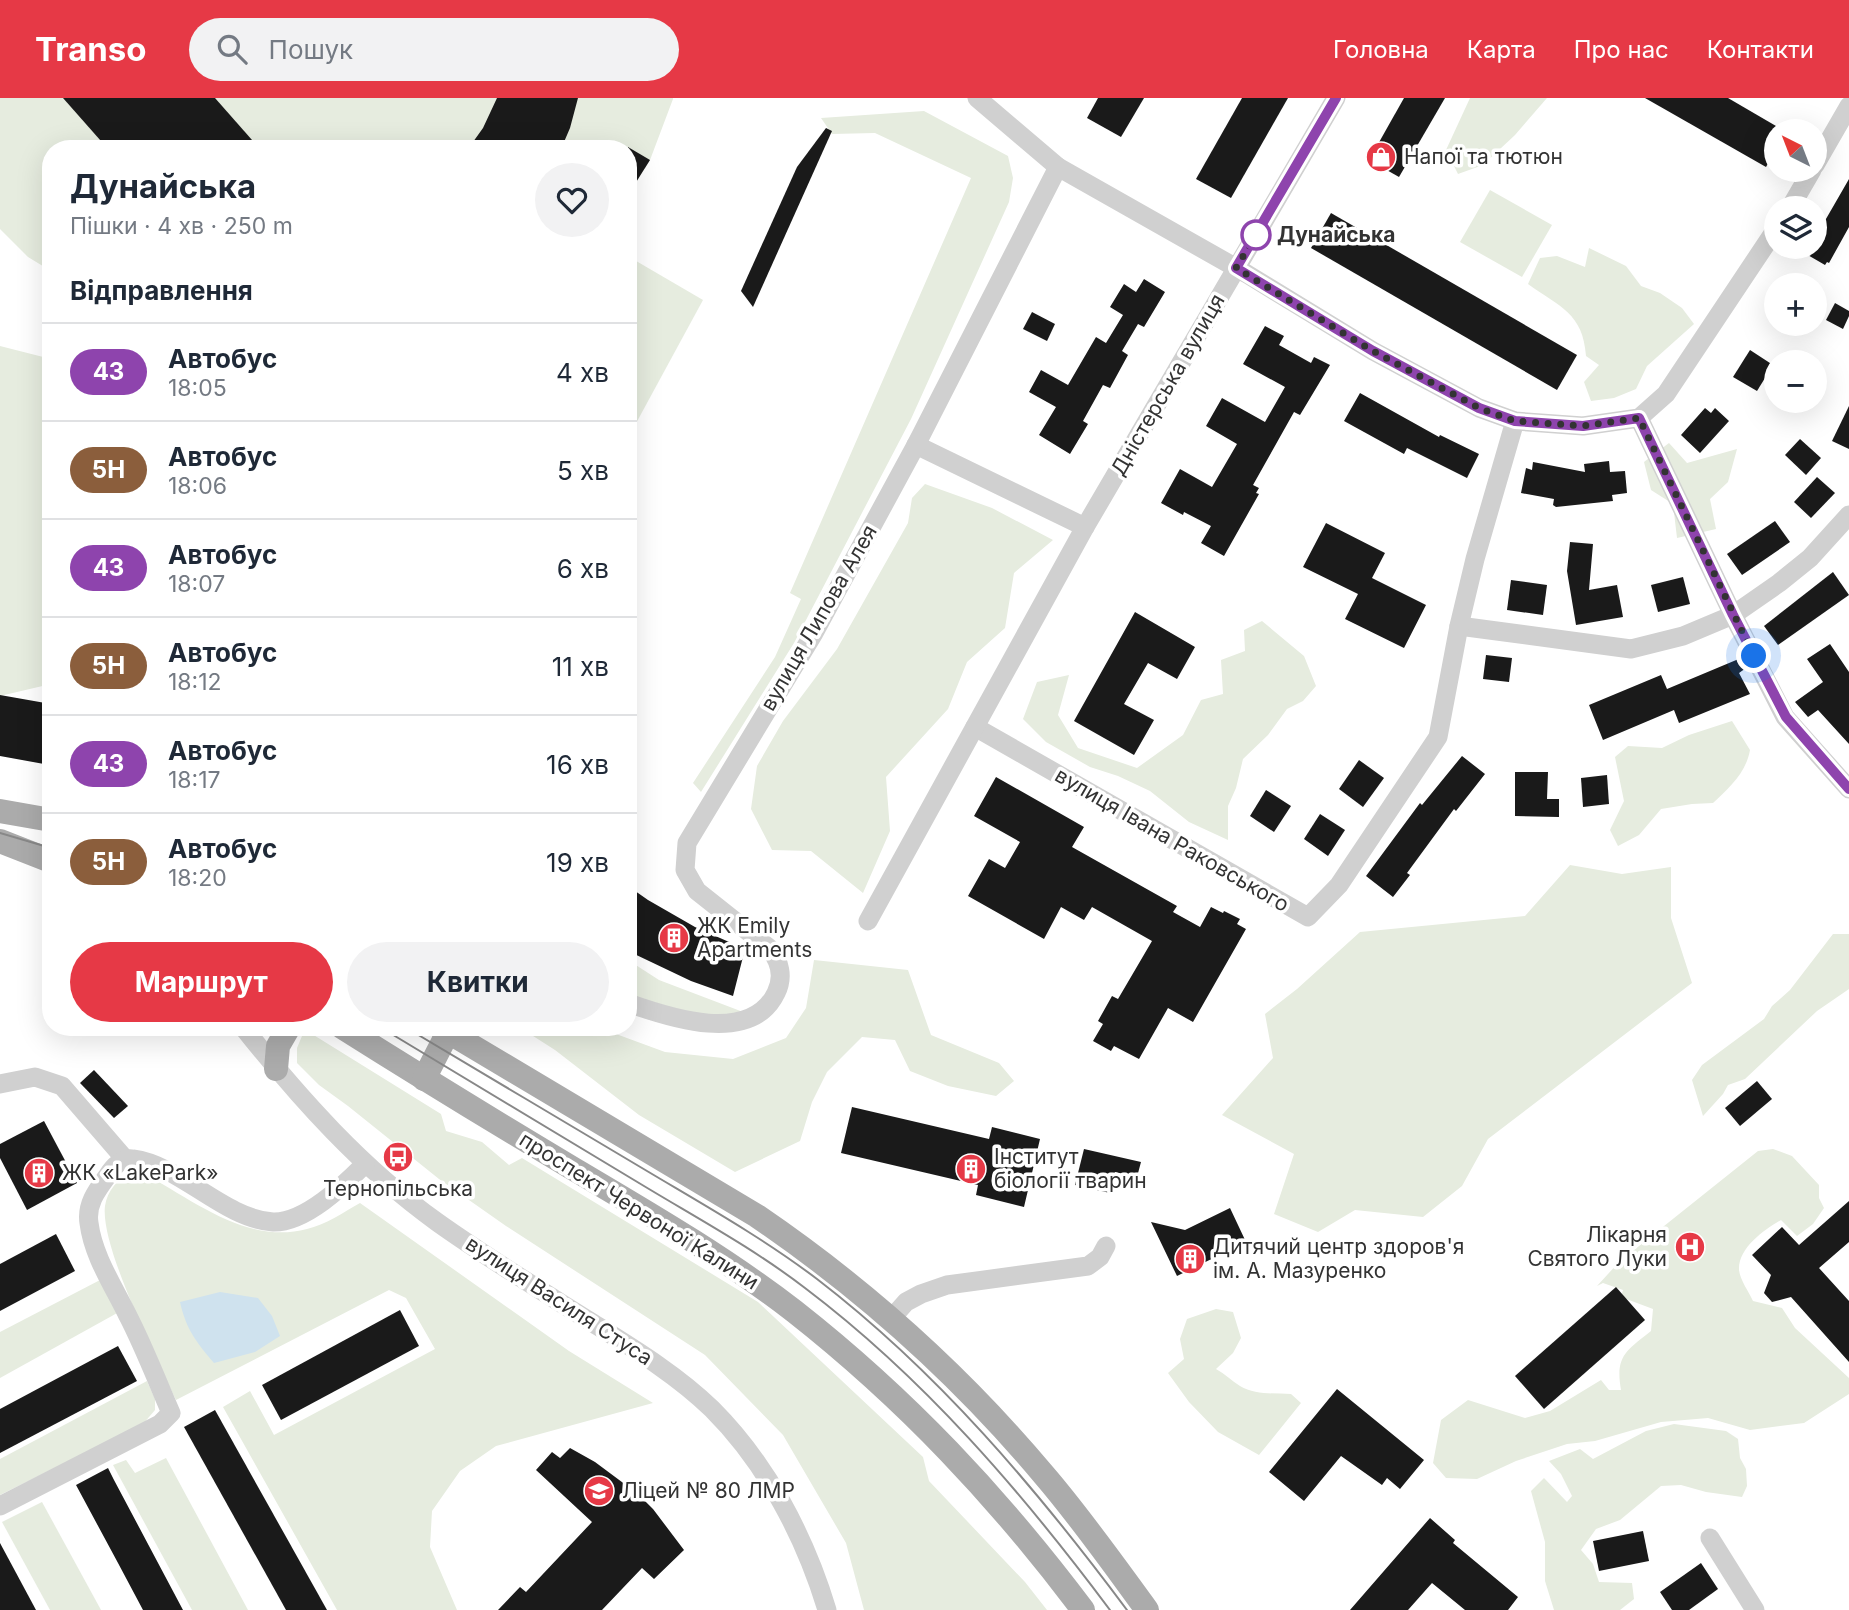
<!DOCTYPE html>
<html lang="uk">
<meta charset="utf-8">
<style>
body{margin:0;font-family:Inter,sans-serif;background:#f2f2f3;color:#1f2937;height:100vh;display:flex;flex-direction:column;font-size:26px;white-space:nowrap}
*{box-sizing:border-box;margin:0}
p{font-size:23px;color:#747a83}
.icon{flex:none;width:38px;height:38px;fill:none;stroke:currentColor;stroke-width:2;stroke-linecap:round;stroke-linejoin:round}
.map{position:relative;flex:1;overflow:hidden}
.side{position:absolute;left:42px;top:42px;width:595px;height:896px;display:flex;flex-direction:column;background:#fff;border-radius:28px;box-shadow:0 7px 28px #0002}
.side>*{flex:none}
.badge{padding:0 14px;border-radius:23px;font-size:24px;line-height:46px}
.needle{width:46px;rotate:318deg}
.tools{position:absolute;left:1764px;top:21px;display:grid;gap:14px}
.tools a{display:grid;place-items:center;width:63px;height:63px;border-radius:50%;background:#fff;box-shadow:0 7px 28px #0002;font-size:35px}
.you{position:absolute;width:35px;height:35px;margin:-18px;border:5px solid #fff;border-radius:50%;background:#1a73e8;box-shadow:0 0 0 10px #1a73e833}
.map>.badge{position:absolute;translate:-50% -50%;box-shadow:0 0 0 4px #fff}
h2{padding:0 28px;font-size:26px;line-height:63px}
.round{display:grid;place-items:center;flex:none;width:74px;height:74px;border-radius:37px;background:#f2f2f3}
.headline{display:flex;align-items:center;justify-content:space-between;height:119px;padding:0 28px}
h1{font-size:33px;font-weight:700;line-height:52px}
.action{display:flex;gap:14px;margin-top:auto;padding:14px 28px}
.action a{flex:1;height:80px;border-radius:42px;background:#e63946;color:#fff;font-size:28px;font-weight:700;line-height:80px;text-align:center}
.action a+a{background:#f2f2f3;color:#1f2937}
ul{padding:0;list-style:none}
li{display:flex;align-items:center;gap:21px;height:98px;padding:0 28px;border-top:2px solid #e0e1e3}
li div{flex:1}
li b{display:block;font-size:26px}
li em{font-style:normal}
li .badge{min-width:77px;font-weight:700;text-align:center}
header{display:flex;align-items:center;gap:42px;box-sizing:border-box;height:98px;padding:0 35px;background:#e63946;color:#fff}
header strong{font-size:33px}
nav{display:flex;gap:38px;margin-inline-start:auto;font-size:24px}
.search{width:490px;height:63px;background:#f2f2f3;display:flex;align-items:center;gap:18px;box-sizing:border-box;padding:0 24px;border-radius:38px;color:#747a83;font-size:26px}
.map>svg:first-child{display:block}
</style>
<header>
<strong>Transo</strong>
<div class="search"><svg class="icon" aria-label="search" viewBox="0 0 24 24"><circle cx="10" cy="10" r="6"/><path d="M15 15l6 6"/></svg>Пошук</div>
<nav><a>Головна</a><a>Карта</a><a>Про нас</a><a>Контакти</a></nav>
</header>
<div class="map">
<svg width="1849" height="1512" viewBox="0 0 1849 1512">
<rect width="100%" height="100%" fill="#fff"/>
<!-- green -->
<g fill="#e6ecdf">
<path d="M0,0h673v1l-23,61 -22,35v-46h-577v122l-23,-14 -28,-28z"/>
<path d="M1470,0h77l-32,37 -32,30 -25,9 -12,-24z"/>
<path d="M924,13l84,45 5,22 -4,24 -98,217 -117,224 -93,149 -8,-9 82,-126 26,-58 -11,-6 181,-415 -96,-45 -43,1 -11,-16z"/>
<path d="M1490,92l62,35 -30,52 -62,-35z"/>
<path d="M1589,150l37,18 15,20 19,7 22,15 12,16 -47,42 -11,23 -22,9 -23,3 -7,-19 15,-17 -13,-9c-3,-43 -26,-49 -58,-72l12,-26 17,-2 28,11z"/>
<path d="M631,160l72,42 -75,138v-175z"/>
<path d="M0,248l51,13v325l-51,12z"/>
<path d="M1669,345l18,20 50,-14 -9,33 -18,17 6,30 -39,9 -4,-34 -22,-14 -7,-28z"/>
<path d="M925,386l67,24 61,32 -39,33 -9,55 -38,34 -19,47 -62,68 4,54 -27,62 -52,-42 -39,-1 -21,-41 6,-43 26,-45 54,-72 71,-126 4,-25z"/>
<path d="M1262,523l42,35 12,30 -13,15 -16,8 -19,26 -25,24 -7,29 -8,18v34l-39,-18 -39,-31 -32,-15 -28,-9 -44,-25 -23,-23 14,-37 32,-7 -11,40 20,33 59,20 46,-33 18,-35 22,-6 -2,-34 24,-9 -1,-21z"/>
<path d="M1732,623l18,29c-4,23 -21,38 -37,53l-21,1 -31,5 -22,26 -21,11 -8,-16 14,-29 -9,-44 13,-11 34,2 27,-13z"/>
<path d="M1570,767l52,9 49,-7v51l21,65 -204,156 -26,47 -39,31 -68,-7 -37,22 -44,-18 20,-60 -72,-39 51,-57 -8,-44 32,-25 63,-57 165,-16z"/>
<path d="M1833,836h16v55l-32,22 -72,68 -17,6 -5,9 -20,22 -11,-36 10,-15 62,-46 8,-13 18,-16z"/>
<path d="M628,862l31,20 92,35 -44,4 -79,-22z"/>
<path d="M814,862l94,10 23,65 68,28 15,18 -18,15 -48,-10 -38,-15 -15,-31 -33,-3 -35,35 -15,30 -12,39 -65,31 -96,-57 -84,-65 -36,-23h78l68,25 68,7 53,-21 20,-30z"/>
<path d="M312,936l129,80 5,17 36,11 27,23 13,-7 236,144 165,155 6,24 96,101 22,28h-183l-18,-67 -63,-108 -78,-80 -199,-129 -67,-47 -91,-73 -29,-21 -22,-22v-15l5,-12z"/>
<path d="M1773,1051l19,7 27,29v13l5,10 -11,16 -16,12 -16,-16c-17,10 -43,28 -42,50 1,10 10,22 14,31l29,7 13,20 54,50v16l-45,29 -54,7 -42,-12 -47,4 -66,19 -28,3 -51,17 -39,18 -31,-1 -13,-15 8,-43 27,-20 57,18 25,-7 51,-31 8,10h12c-6,-34 5,-39 30,-59l2,-22 -32,-12 2,-7 -20,-7 -6,3 22,-24 139,-111z"/>
<path d="M130,1074l13,1c50,27 104,72 164,56 18,-4 37,-17 53,-26l209,148 84,52 -157,43 -36,25 -28,40 -2,36 27,63h-120l-114,-203 27,-16 24,44 161,-86 -29,-51 -17,-8 -213,110c-19,-41 -76,-154 -71,-194 2,-15 13,-27 25,-34z"/>
<path d="M102,1181l17,33 -119,66v-46z"/>
<path d="M1216,1211l17,3 8,26 -8,15 -17,16c9,5 16,12 24,17 15,9 34,7 51,8l10,9 -42,52 -41,-23 -29,-30 -21,-29 16,-14 -4,-20 7,-20z"/>
<path d="M147,1283l8,18v11l-12,14 -143,71v-36z"/>
<path d="M1674,1326l52,7 12,8 2,19 6,11 1,17 -5,11 -36,-5 -25,-7 -20,1 -41,34 -24,9 -15,21 12,14 6,18 33,1 2,16 -14,11h-66l-9,-29v-39l-14,-51 13,-13 23,24 5,-6 -11,-22 -12,-13 31,-12 13,10 53,-28z"/>
<path d="M166,1360l82,152h-56l-79,-145 13,-5 9,13z"/>
<path d="M42,1404l59,108h-51l-48,-88z"/>
</g>
<!-- water -->
<path fill="#cfe2ee" d="M220,1194l38,6 14,18 8,20 -25,16 -41,11c-18,-21 -28,-34 -34,-61z"/>
<!-- building -->
<g fill="#1a1a1a">
<path d="M63,0h152l45,51h-152z"/>
<path d="M497,0h81l-8,30 -9,21h-93l15,-21z"/>
<path d="M1098,0h46l-23,39 -34,-19z"/>
<path d="M1242,0h46l-57,100 -35,-19z"/>
<path d="M1404,0h41l-46,79 -30,-17z"/>
<path d="M1645,0h83l48,28v23l-10,18z"/>
<path d="M826,30l6,3 -79,176 -12,-16 56,-124z"/>
<path d="M628,49l22,13 -22,35z"/>
<path d="M1849,81v48l-20,36 -2,-1 -2,3 -19,-11 4,-7h5v-9z"/>
<path d="M1331,115l246,142 -20,35 -246,-142z"/>
<path d="M1144,181l21,13 -21,35 -6,-3 -16,27 6,4 -18,33 -7,-3 -20,36 5,3 -18,30 -31,-19 17,-28 -27,-15 12,-22 27,15 28,-48 10,6 17,-28 -13,-8 14,-23 12,8z"/>
<path d="M1835,205l14,8v5l-6,13 -17,-9z"/>
<path d="M1032,214l23,12 -8,17 -24,-12z"/>
<path d="M1265,228l19,10 -5,9 32,18 3,-6 16,8 -30,50 -6,-3 -41,73 6,3 -3,5 3,1 -35,62 -23,-13 10,-17 -27,-14 -1,3 -22,-12 19,-34 32,18 25,-43 -31,-18 16,-28 43,24 20,-35 -42,-23z"/>
<path d="M1750,252l23,15 -16,26 -24,-14z"/>
<path d="M1360,295l79,44 1,-2 39,19 -12,24 -60,-30 -3,6 -60,-33z"/>
<path d="M1849,308v43l-17,-8z"/>
<path d="M1705,310l6,5 4,-5 14,13 -29,32 -19,-18z"/>
<path d="M1800,341l21,19 -15,17 -21,-20z"/>
<path d="M1609,363l1,11 15,-1 2,22 -15,2 1,6 -57,6 -3,-2 1,-6 -33,-6 5,-25 6,2 1,-8 52,10 -1,-8z"/>
<path d="M1817,379l18,16 -24,25 -17,-16z"/>
<path d="M1775,423l15,21 -48,33 -15,-21z"/>
<path d="M1326,425l59,30 -13,25 54,27 -22,43 -59,-29 13,-25 -55,-27z"/>
<path d="M1570,444l23,2 -4,46 28,-5 6,32 -47,8 -9,-54z"/>
<path d="M1833,474l16,23 -71,50 -14,-19z"/>
<path d="M1683,479l7,27 -32,8 -7,-27z"/>
<path d="M1511,482l36,5 -4,30 -36,-5z"/>
<path d="M1135,514l60,35 -18,32 -29,-16 -24,41 30,16 -20,35 -60,-34z"/>
<path d="M1830,546l19,28v72l-31,-34 -10,7 -13,-15 28,-20 -16,-23z"/>
<path d="M1486,557l26,3 -3,24 -26,-3z"/>
<path d="M1741,560l5,10 -7,5 11,21 -71,29 -5,-13 -71,30 -14,-35 72,-30 6,14z"/>
<path d="M0,597l51,9v54l-6,-1 -1,7 -44,-8z"/>
<path d="M1462,658l23,18 -29,37 -2,-2 -47,64 3,2 -17,22 -27,-21 54,-73 2,2z"/>
<path d="M1359,662l25,18 -21,29 -24,-18z"/>
<path d="M1515,674h33l-1,27h12v18l-44,-1z"/>
<path d="M1607,677l2,29 -26,3 -2,-29z"/>
<path d="M996,679l88,50 -12,20 105,59 -4,6 27,15 11,-20 12,6 1,-2 16,8 -3,5 9,5 -53,93 -25,-14 -29,51 -25,-13 -3,5 -18,-10 10,-17 -5,-3 14,-25 6,3 34,-58 -60,-34 -8,13 -23,-13 -17,32 -76,-43 21,-37 16,9 15,-26 -46,-26z"/>
<path d="M1266,692l25,16 -17,26 -24,-16z"/>
<path d="M1320,716l25,16 -17,26 -24,-17z"/>
<path d="M628,788l20,14 47,27 50,22 -12,47 -42,-15 -63,-30z"/>
<path d="M94,972l34,36 -14,12 -34,-35z"/>
<path d="M1757,983l15,18 -32,27 -15,-18z"/>
<path d="M852,1009l137,32 3,-12 48,12 -16,68 -48,-12 2,-10 -137,-32z"/>
<path d="M44,1023l33,62 -50,27 -27,-52v-14z"/>
<path d="M1084,1051l57,13 -4,15 -22,-5 -5,21 -35,-8z"/>
<path d="M1849,1103v41l-30,26 30,33v61l-58,-65 -19,5 -8,-9 7,-18 -19,-20 30,-28 17,18z"/>
<path d="M1230,1110l16,34 -69,34 -26,-54 34,8z"/>
<path d="M56,1136l19,37 -75,40v-47z"/>
<path d="M1616,1189l29,33 -101,89 -29,-33z"/>
<path d="M400,1212l19,36 -138,74 -19,-35z"/>
<path d="M118,1248l19,35 -137,72v-44z"/>
<path d="M1337,1291l87,71 -24,29 -13,-11 -5,7 -41,-29 -37,45 -35,-29z"/>
<path d="M215,1312l112,200h-41l-102,-183z"/>
<path d="M570,1350l25,14 43,32 15,15 31,41 -30,29 -12,-11 -40,42h-104l22,-23 6,5 66,-70 -56,-52 16,-18 8,6z"/>
<path d="M108,1370l6,12 69,130h-40l-25,-47 -42,-78z"/>
<path d="M1430,1420l25,22 -2,3 65,54 -10,13h-43l-33,-27 -24,27h-58z"/>
<path d="M1643,1433l6,30 -50,10 -6,-30z"/>
<path d="M0,1445l36,67h-36z"/>
<path d="M1701,1465l17,26 -29,21h-17l-12,-18z"/>
</g>
<g fill="none" stroke-linecap="round" stroke-linejoin="round">
<!-- minor -->
<g stroke="#d0d0d0" stroke-width="19">
<path d="M1815,67l34,-59"/>
<path d="M1058,69l189,107 126,77 106,57 36,13 68,5 56,-8 27,-24 110,-165"/>
<path d="M1790,110l22,-38"/>
<path d="M1639,320l94,197 52,102 64,72"/>
<path d="M916,347l169,82"/>
<path d="M1459,528l172,23 52,-13 50,-21 46,-32 31,-25 39,-43"/>
<path d="M975,629l333,190 31,-32 99,-148 21,-111 16,-67 40,-138"/>
<path d="M868,823l217,-394 251,-429"/>
<path d="M628,905c42,15 123,42 148,-10 8,-16 4,-32 -7,-45l-72,-57 -12,-21 2,-27 127,-210 102,-188 142,-278 -81,-69"/>
<path d="M243,929c57,72 119,141 194,195 49,35 100,66 151,98 43,27 88,54 124,89 55,55 93,128 115,201"/>
<path d="M0,986l35,-7 27,9 63,73"/>
<path d="M891,1221l15,-17 15,-8 26,-9 141,-19 12,-9 6,-11"/>
<path d="M0,1408l160,-82 11,-11c-14,-32 -27,-66 -43,-97 -14,-29 -35,-60 -39,-93 -3,-19 8,-33 19,-48 5,-8 14,-18 25,-16 47,6 91,60 140,63 32,1 71,-37 92,-58"/>
<path d="M1710,1440l45,72"/>
</g>
<!-- major -->
<g stroke="#ababab" stroke-width="24">
<path d="M0,713l51,9"/>
<path d="M0,743l51,20"/>
<path d="M342,929c76,48 153,95 230,141 76,45 152,89 222,143 112,88 204,186 289,299"/>
<path d="M440,929l317,189c107,73 204,160 287,259 37,43 70,90 103,135"/>
<path d="M276,971l2,-23 11,-19"/>
<path d="M424,981l24,-47"/>
</g>
<!-- tram -->
<g stroke="#888" stroke-width="2">
<path d="M0,735l51,15"/>
<path d="M380,929c87,52 173,104 259,156 56,34 114,65 166,105 119,90 216,203 305,322"/>
<path d="M405,929c81,48 161,96 242,144 57,34 116,67 170,108 121,93 219,209 310,331"/>
</g>
</g>
<g fill="none" stroke-linecap="round" stroke-linejoin="round">
<!-- line casing -->
<g stroke="#fff" stroke-width="16">
<path id="line" d="M1336,0l-100,170 137,83 106,57 36,13 68,5 56,-8 94,197 53,102 63,72"/>
</g>
<!-- line -->
<use href="#line" stroke="#8e44ad" stroke-width="10"/>
<!-- walk -->
<path stroke="#333" stroke-width="7" stroke-dasharray="0 12.6" d="M1256,137l-20,33 137,83 106,57 36,13 68,5 56,-8 115,238"/>
</g>
<!-- icons -->
<defs>
<g id="shop-disc" transform="scale(1.575)"><circle r="9.5" fill="#e63946" stroke="#fff"/><path d="M-5-2.5h2.3a2.7 3.5 0 0 1 5.4 0H5L5.5 6h-11ZM-1.5-2.5h3a1.5 2.3 0 0 0-3 0Z" fill="#fff"/></g>
<g id="building-disc" transform="scale(1.575)"><circle r="9.5" fill="#e63946" stroke="#fff"/><path d="M-4-6H4V6H1V3H-1V6H-4ZM-2.5-4.3h1.7v1.8h-1.7ZM.8-4.3h1.7v1.8H.8ZM-2.5-1h1.7V.8h-1.7ZM.8-1h1.7V.8H.8Z" fill="#fff"/></g>
<g id="bus-disc" transform="scale(1.575)"><circle r="9.5" fill="#e63946" stroke="#fff"/><path d="M-5-6H5V4H4V6H2V4H-2V6H-4V4H-5ZM-3.5-4V0h7V-4ZM-3.5 1.2v1.5H-2V1.2ZM2 1.2v1.5H3.5V1.2Z" fill="#fff"/></g>
<g id="hospital-disc" transform="scale(1.575)"><circle r="9.5" fill="#e63946" stroke="#fff"/><path d="M-5-5h3v3.5h4V-5h3V5h-3V1.5h-4V5h-3Z" fill="#fff"/></g>
<g id="school-disc" transform="scale(1.575)"><circle r="9.5" fill="#e63946" stroke="#fff"/><path d="M0-5L7-2L0 1L-7-2ZM-4 1L0 2.5L4 1V4Q0 6-4 4Z" fill="#fff"/></g>
</defs>
<g fill-rule="evenodd">
<use href="#shop-disc" x="1381" y="59"/>
<use href="#building-disc" x="674" y="840"/>
<use href="#bus-disc" x="398" y="1059"/>
<use href="#building-disc" x="971" y="1071"/>
<use href="#building-disc" x="39" y="1075"/>
<use href="#hospital-disc" x="1690" y="1149"/>
<use href="#building-disc" x="1190" y="1161"/>
<use href="#school-disc" x="599" y="1393"/>
</g>
<!-- markers -->
<circle fill="#fff" stroke="#8e44ad" stroke-width="3.5" cx="1256" cy="137" r="14"/>
<g text-anchor="middle" stroke-width="7" stroke-linejoin="round" paint-order="stroke">
<!-- poi labels -->
<g font-size="21" fill="#333" stroke="#fff" text-anchor="start">
<text x="1404" y="66">Напої та тютюн</text>
<text x="697" y="835">ЖК Emily<tspan x="697" dy="24">Apartments</tspan></text>
<text x="994" y="1066">Інститут<tspan x="994" dy="24">біології тварин</tspan></text>
<text x="62" y="1082">ЖК «LakePark»</text>
<text x="398" y="1098" text-anchor="middle">Тернопільська</text>
<text x="1667" y="1144" text-anchor="end">Лікарня<tspan x="1667" dy="24">Святого Луки</tspan></text>
<text x="1213" y="1156">Дитячий центр здоров'я<tspan x="1213" dy="24">ім. А. Мазуренко</tspan></text>
<text x="622" y="1400">Ліцей № 80 ЛМР</text>
</g>
<!-- stop labels -->
<g font-size="21" font-weight="bold" fill="#333" stroke="#fff" text-anchor="start">
<text x="1277" y="144">Дунайська</text>
</g>
<!-- street labels -->
<g font-size="21" fill="#333" stroke="#fff">
<text transform="translate(1168 287) rotate(-60)" y="7">Дністерська вулиця</text>
<text transform="translate(819 520) rotate(-60)" y="7">вулиця Липова Алея</text>
<text transform="translate(1172 742) rotate(30)" y="7">вулиця Івана Раковського</text>
<text transform="translate(639 1113) rotate(32)" y="7">проспект Червоної Калини</text>
<text transform="translate(559 1203) rotate(33)" y="7">вулиця Василя Стуса</text>
</g>
</g>
</svg>
<div class="tools">
<a><svg class="needle" viewBox="-14 -14 28 28"><path d="M0-13l5 13h-10z" fill="#e53935"/><path d="M0 13l5-13h-10z" fill="#747a83"/></svg></a>
<a><svg class="icon" aria-label="layers" viewBox="0 0 24 24"><path d="M12 4l9 5-9 5-9-5zM3 14l9 5 9-5"/></svg></a>
<a>+</a>
<a>−</a>
</div>
<div class="you" style="left:1754px;top:558px"></div>
<section class="side">
<div class="headline"><div><h1>Дунайська</h1><p>Пішки · 4 хв · 250 m</p></div><a class="round"><svg class="icon" aria-label="heart" viewBox="0 0 24 24"><path d="M12 20l-8-8c-3-5 5-10 8-4 3-6 11-1 8 4z"/></svg></a></div>
<h2>Відправлення</h2>
<ul>
<li><span class="badge" style="background:#8e44ad;color:#fff">43</span><div><b>Автобус</b><p>18:05</p></div><em>4 хв</em></li>
<li><span class="badge" style="background:#8b5e3c;color:#fff">5Н</span><div><b>Автобус</b><p>18:06</p></div><em>5 хв</em></li>
<li><span class="badge" style="background:#8e44ad;color:#fff">43</span><div><b>Автобус</b><p>18:07</p></div><em>6 хв</em></li>
<li><span class="badge" style="background:#8b5e3c;color:#fff">5Н</span><div><b>Автобус</b><p>18:12</p></div><em>11 хв</em></li>
<li><span class="badge" style="background:#8e44ad;color:#fff">43</span><div><b>Автобус</b><p>18:17</p></div><em>16 хв</em></li>
<li><span class="badge" style="background:#8b5e3c;color:#fff">5Н</span><div><b>Автобус</b><p>18:20</p></div><em>19 хв</em></li>
</ul>
<div class="action"><a>Маршрут</a><a>Квитки</a></div>
</section>
</div>
